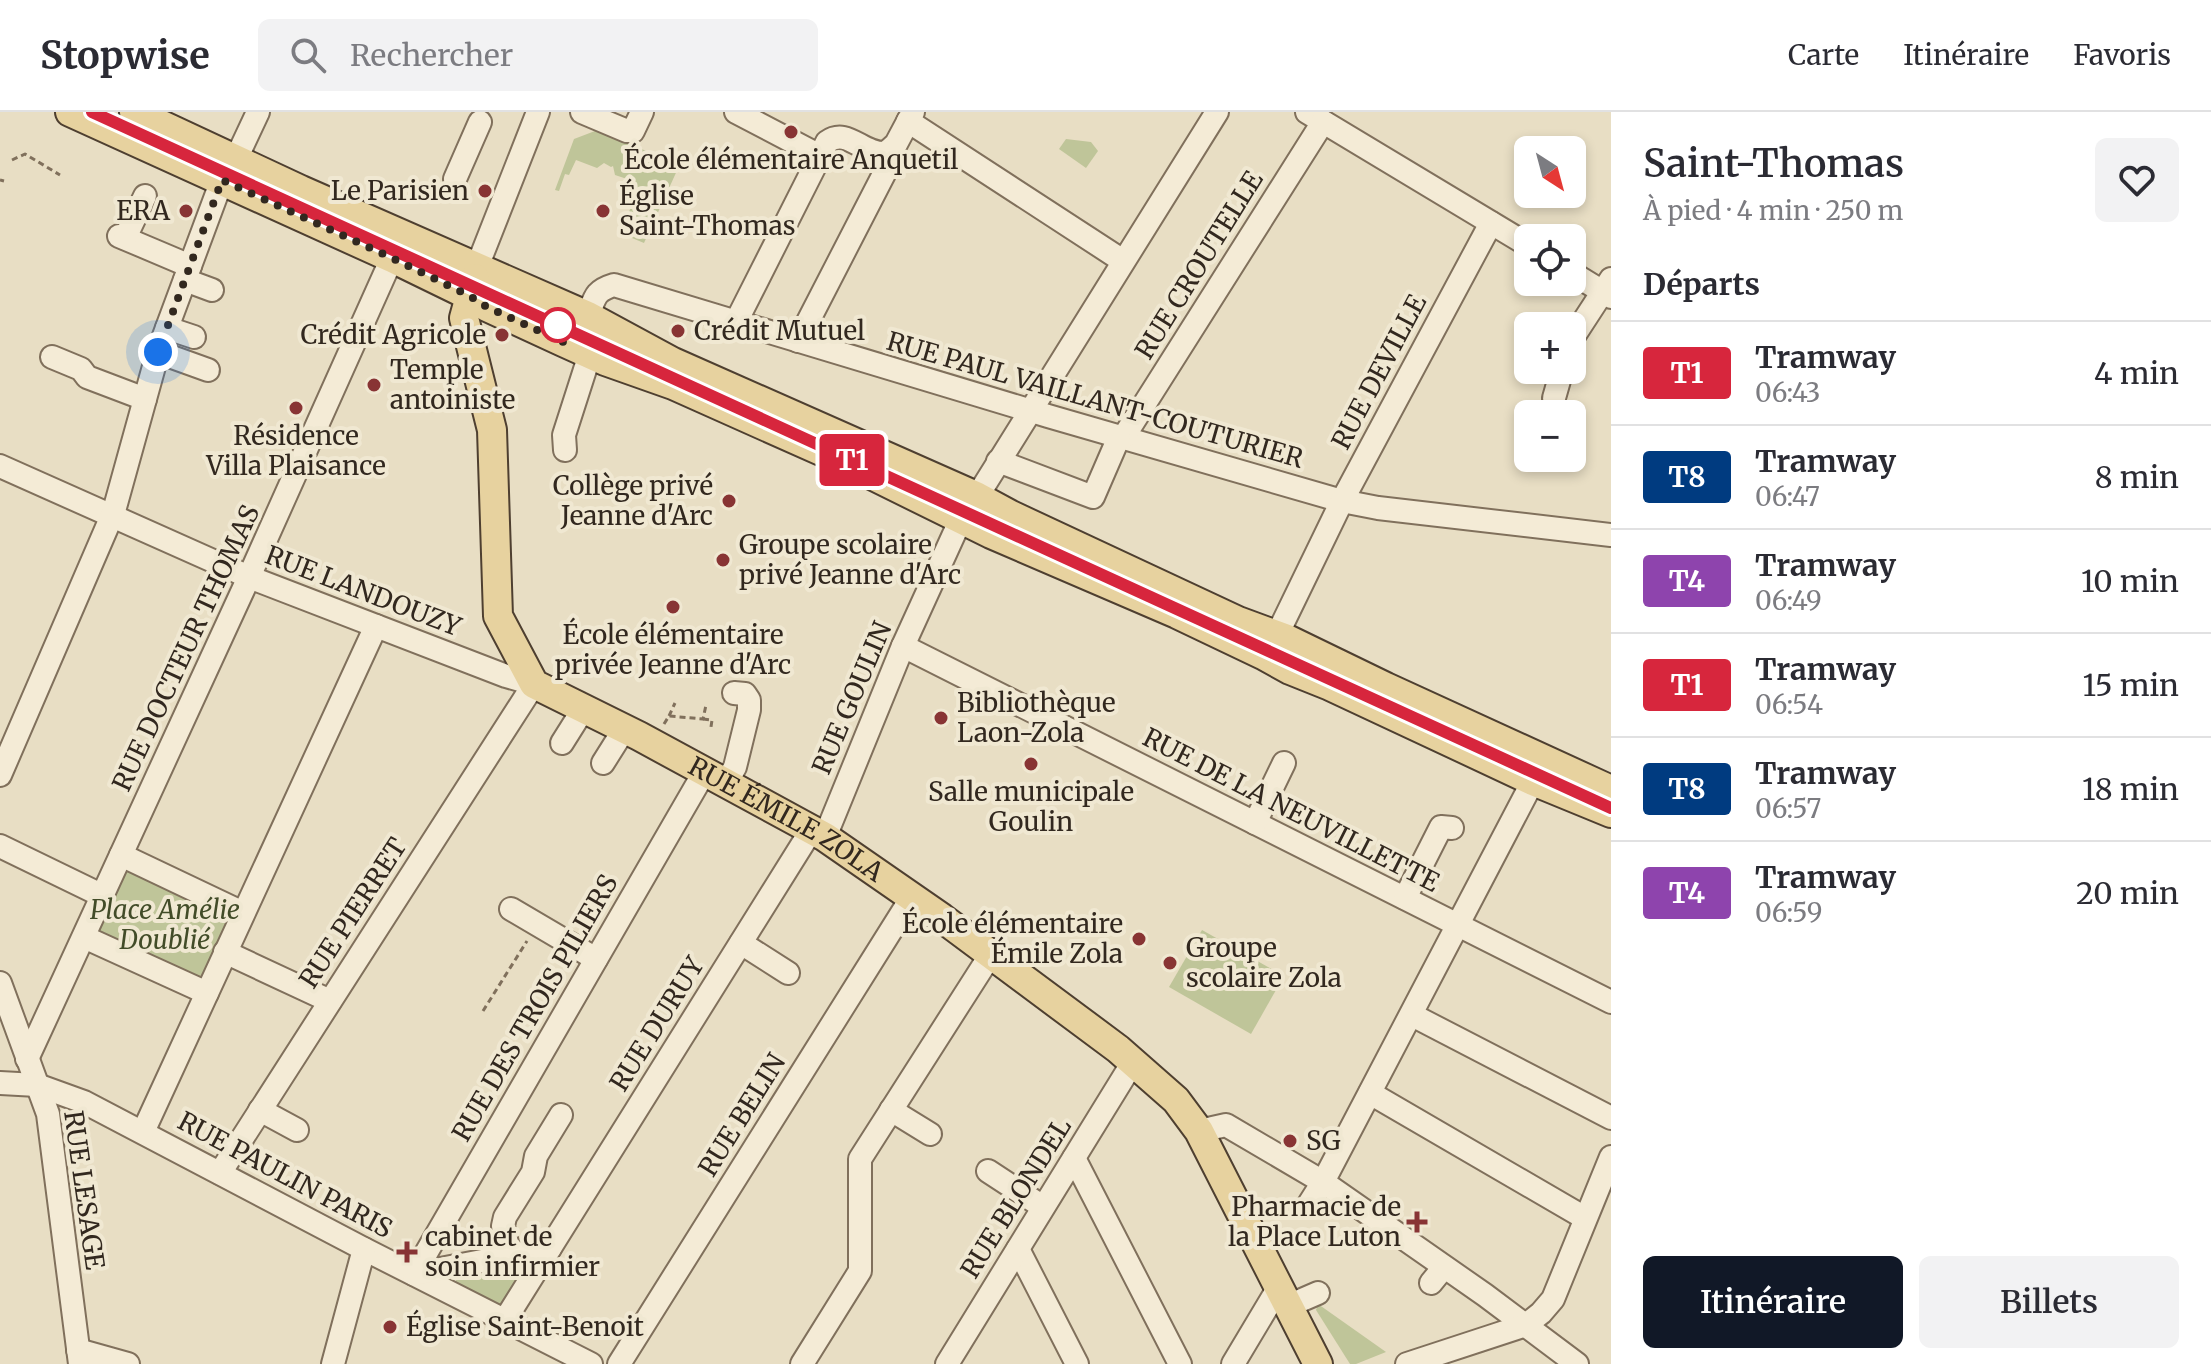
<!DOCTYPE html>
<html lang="fr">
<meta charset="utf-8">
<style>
body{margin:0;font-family:Merriweather,serif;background:#f2f2f3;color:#2b2b33;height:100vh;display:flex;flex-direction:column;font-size:30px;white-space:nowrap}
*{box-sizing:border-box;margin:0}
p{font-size:26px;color:#7c7c81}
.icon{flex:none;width:44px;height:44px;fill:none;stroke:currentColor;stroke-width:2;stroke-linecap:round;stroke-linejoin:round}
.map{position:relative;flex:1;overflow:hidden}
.side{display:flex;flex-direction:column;background:#fff;width:600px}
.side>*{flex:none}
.badge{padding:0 16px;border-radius:6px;font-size:28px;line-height:52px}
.needle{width:52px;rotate:144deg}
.buttons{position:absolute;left:1514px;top:24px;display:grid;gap:16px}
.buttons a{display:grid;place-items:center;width:72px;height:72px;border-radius:12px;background:#fff;box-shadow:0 4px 12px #0003;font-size:40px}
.you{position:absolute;width:40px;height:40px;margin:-20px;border:6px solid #fff;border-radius:50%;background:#1a73e8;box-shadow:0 0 0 12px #1a73e833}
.map>.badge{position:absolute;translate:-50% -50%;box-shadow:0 0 0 4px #fff}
h2{padding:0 32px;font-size:30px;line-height:72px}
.round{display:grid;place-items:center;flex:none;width:84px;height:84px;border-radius:12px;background:#f2f2f3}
.overview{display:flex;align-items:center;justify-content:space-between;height:136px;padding:0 32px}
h1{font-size:38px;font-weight:600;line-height:60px}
.cta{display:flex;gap:16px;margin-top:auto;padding:16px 32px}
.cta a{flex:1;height:92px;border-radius:12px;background:#111827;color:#fff;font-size:32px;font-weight:600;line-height:92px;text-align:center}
.cta a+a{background:#f2f2f3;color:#2b2b33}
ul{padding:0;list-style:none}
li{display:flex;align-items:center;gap:24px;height:104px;padding:0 32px;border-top:2px solid #e1e1e2}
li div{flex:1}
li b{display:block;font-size:30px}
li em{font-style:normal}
li .badge{min-width:88px;font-weight:700;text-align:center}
header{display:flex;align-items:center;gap:48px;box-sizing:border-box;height:112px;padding:0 40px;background:#fff;border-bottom:2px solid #e1e1e2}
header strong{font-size:38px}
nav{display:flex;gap:44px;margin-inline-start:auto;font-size:28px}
.search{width:560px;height:72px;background:#f2f2f3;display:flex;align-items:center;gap:20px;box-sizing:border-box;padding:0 28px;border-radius:12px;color:#7c7c81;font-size:30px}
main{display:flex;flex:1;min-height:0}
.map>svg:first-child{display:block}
</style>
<header>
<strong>Stopwise</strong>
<div class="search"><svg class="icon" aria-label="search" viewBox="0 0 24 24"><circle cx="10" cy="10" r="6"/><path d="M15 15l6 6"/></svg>Rechercher</div>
<nav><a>Carte</a><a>Itinéraire</a><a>Favoris</a></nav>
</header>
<main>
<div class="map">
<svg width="1611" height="1252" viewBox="0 0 1611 1252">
<rect width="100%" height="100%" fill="#e8dec4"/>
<!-- green -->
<g fill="#bfc599">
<path d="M595,19l85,33 -36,79 -24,-10 14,-33 -13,-4 6,-17 -12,-4 -2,-9 -2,1 -7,-4 -7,5 -21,-8 -7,15 -4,-1 -6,17 -4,-1 19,-51z"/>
<path d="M1066,27l25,3 7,9 -12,17 -27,-19z"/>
<path d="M125,750l114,53 -34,73 -114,-53z"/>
<path d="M1202,818l82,46 -33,58 -82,-47z"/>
<path d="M523,1148l5,6 -24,40 -8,1 -40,-21v-8z"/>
<path d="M1318,1192l68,48 -30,12h-6l-34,-54z"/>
</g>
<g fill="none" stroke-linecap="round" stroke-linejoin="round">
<!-- minor casing -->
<g stroke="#80705c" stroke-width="26">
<g id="minor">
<path d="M582,0l45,19h6l9,-19"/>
<path d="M736,0l84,44"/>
<path d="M1307,0l221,133"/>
<path d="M908,9l215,140"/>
<path d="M236,47l22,-47"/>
<path d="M455,67l25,-57"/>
<path d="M119,124l71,30"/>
<path d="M125,126l20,-42"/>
<path d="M477,155l61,-155"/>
<path d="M1572,161l39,24"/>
<path d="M185,168l27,10"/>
<path d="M588,204c7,-18 6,-25 26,-31l434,131 294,85 36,7 233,27"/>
<path d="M736,210l91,-180c21,-15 35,13 59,11l10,-9 17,-32"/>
<path d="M167,216l27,9"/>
<path d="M1572,227l39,-60"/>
<path d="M798,229l86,-167"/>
<path d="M158,240l50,18"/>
<path d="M52,245l29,12 6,8 58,22"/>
<path d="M1554,286l8,-28"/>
<path d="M1123,326l200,-316"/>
<path d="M565,338l-1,-15 26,-81"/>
<path d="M998,349l95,36 26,-60"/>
<path d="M0,354l249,111 257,99 28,8 -314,489"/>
<path d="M1277,523l65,-134 149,-278"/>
<path d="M903,534l708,356"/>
<path d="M562,631l22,-35"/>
<path d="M603,651l22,-35"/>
<path d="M0,663l114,-264 44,-159 64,-172"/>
<path d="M726,671l9,-16 14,-57v-10l-4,-6 -11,-1"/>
<path d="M1255,711l29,-60"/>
<path d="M825,725l78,-191 52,-114 262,-420"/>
<path d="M0,734l103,50"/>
<path d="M121,743l122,58"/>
<path d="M1405,786l36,-71 11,1"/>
<path d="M511,797l85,50"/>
<path d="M84,825l123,56"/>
<path d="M741,831l47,30"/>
<path d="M225,840l105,49"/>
<path d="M0,871l48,131 32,250"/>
<path d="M1412,903l199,103"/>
<path d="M27,947l222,-482 143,-319"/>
<path d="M0,971l37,2 47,17 280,147 227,115"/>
<path d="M1370,981l215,125"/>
<path d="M260,998l37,20"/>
<path d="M891,998l39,24"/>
<path d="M1199,1019l27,-6 97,57 162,113 92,69"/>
<path d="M143,1020l233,-506"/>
<path d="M1074,1046l106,206"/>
<path d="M988,1059l55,36"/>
<path d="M1309,1092l14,-22 210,-401"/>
<path d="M1018,1137l59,115"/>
<path d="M510,1144l-7,-30 2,-9 28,-45 3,-16 25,-41"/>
<path d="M414,1162l291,-503"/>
<path d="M414,1162l136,-26"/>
<path d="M1431,1171l13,-16"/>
<path d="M1288,1194l30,-13"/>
<path d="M505,1208l307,-491"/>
<path d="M78,1238l50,14"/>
<path d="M333,1252l31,-115"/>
<path d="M619,1252l293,-467"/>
<path d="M802,1252l58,-93v-112l131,-205"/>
<path d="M947,1252l186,-302"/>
<path d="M1233,1252l46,-77"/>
<path d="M1407,1252l119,-39 15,-12 12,-14 58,-142"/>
</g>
</g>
<!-- major casing -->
<g stroke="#4e3f30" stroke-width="32">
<g id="major">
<path d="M70,0l322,146 78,38 17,11 76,35 42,19 68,24 166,74 152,75 186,80 86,41 27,15 40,16 203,95 78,32"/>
<path d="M134,0l167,78 287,126 85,46 303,134 35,19 227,106 49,18 99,48 225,103"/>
<path id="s1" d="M475,166l-11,40 28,112 6,186 36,68 105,52 186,101 117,81 176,131 58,51 23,31 119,233"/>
</g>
</g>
<!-- path -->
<g stroke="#80705c" stroke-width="3" stroke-dasharray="6 4" stroke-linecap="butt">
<path d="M12,48l13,-6 35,21"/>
<path d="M0,68l4,1"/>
<path d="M669,604l6,-13"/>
<path d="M703,607l9,1 -1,7"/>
<path d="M664,612l5,-8 34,3 3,-14"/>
<path d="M483,899l44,-70"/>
</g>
<!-- minor -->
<use href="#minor" stroke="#f4ebd6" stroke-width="22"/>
<!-- major -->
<use href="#major" stroke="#e7d29f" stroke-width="28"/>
<!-- tram -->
<path stroke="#32281f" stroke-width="2" d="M92,0l1519,696"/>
</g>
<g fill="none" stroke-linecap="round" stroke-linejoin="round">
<!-- line casing -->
<g stroke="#fff" stroke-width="18">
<path id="line" d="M92,0l1519,696"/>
</g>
<!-- line -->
<use href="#line" stroke="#d7263d" stroke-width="12"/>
<!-- walk -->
<path stroke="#32281f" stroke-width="8" stroke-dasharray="0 14.4" d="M158,240l64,-172 170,78 78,38 17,11 76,35 -5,-17"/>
</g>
<!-- markers -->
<g fill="#883434" stroke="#f0e8d2" stroke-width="3">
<circle cx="791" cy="20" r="8"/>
<circle cx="485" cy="79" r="8"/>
<circle cx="186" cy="99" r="8"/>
<circle cx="603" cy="99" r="8"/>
<circle cx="678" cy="219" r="8"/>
<circle cx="502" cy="223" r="8"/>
<circle cx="374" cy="273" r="8"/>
<circle cx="296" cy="296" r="8"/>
<circle cx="729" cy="389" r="8"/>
<circle cx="723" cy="448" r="8"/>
<circle cx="673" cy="495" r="8"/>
<circle cx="941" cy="606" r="8"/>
<circle cx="1031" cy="652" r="8"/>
<circle cx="1139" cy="827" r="8"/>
<circle cx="1170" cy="851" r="8"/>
<circle cx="1290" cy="1029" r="8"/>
<path d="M1413 1098h8v8h8v8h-8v8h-8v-8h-8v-8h8z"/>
<path d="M403 1128h8v8h8v8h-8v8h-8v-8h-8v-8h8z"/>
<circle cx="390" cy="1215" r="8"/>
</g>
<circle fill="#fff" stroke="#d7263d" stroke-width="4" cx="558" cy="213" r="16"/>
<g text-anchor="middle" stroke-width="8" stroke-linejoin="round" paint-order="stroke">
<!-- poi labels -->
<g font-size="26" fill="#32281f" stroke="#f0e8d2" text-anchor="start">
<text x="791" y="57" text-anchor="middle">École élémentaire Anquetil</text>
<text x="469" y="88" text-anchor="end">Le Parisien</text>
<text x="619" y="93">Église<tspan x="619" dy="30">Saint-Thomas</tspan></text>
<text x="170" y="108" text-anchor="end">ERA</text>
<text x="694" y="228">Crédit Mutuel</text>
<text x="486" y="232" text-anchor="end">Crédit Agricole</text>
<text x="390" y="267">Temple<tspan x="390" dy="30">antoiniste</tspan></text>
<text x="296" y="333" text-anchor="middle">Résidence<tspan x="296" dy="30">Villa Plaisance</tspan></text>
<text x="713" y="383" text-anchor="end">Collège privé<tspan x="713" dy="30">Jeanne d'Arc</tspan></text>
<text x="739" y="442">Groupe scolaire<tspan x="739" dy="30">privé Jeanne d'Arc</tspan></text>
<text x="673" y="532" text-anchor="middle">École élémentaire<tspan x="673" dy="30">privée Jeanne d'Arc</tspan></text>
<text x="957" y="600">Bibliothèque<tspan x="957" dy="30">Laon-Zola</tspan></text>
<text x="1031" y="689" text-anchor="middle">Salle municipale<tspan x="1031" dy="30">Goulin</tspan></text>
<text x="1123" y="821" text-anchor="end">École élémentaire<tspan x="1123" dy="30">Émile Zola</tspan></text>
<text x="1186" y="845">Groupe<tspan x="1186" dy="30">scolaire Zola</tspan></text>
<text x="1306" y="1038">SG</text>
<text x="1401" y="1104" text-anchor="end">Pharmacie de<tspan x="1401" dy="30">la Place Luton</tspan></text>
<text x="425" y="1134">cabinet de<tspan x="425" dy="30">soin infirmier</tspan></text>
<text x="406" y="1224">Église Saint-Benoit</text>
</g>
<!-- street labels -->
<g font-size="26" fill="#32281f" stroke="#f0e8d2">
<text transform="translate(1199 153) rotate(-58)" y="9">RUE CROUTELLE</text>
<text transform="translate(1379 260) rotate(-62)" y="9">RUE DEVILLE</text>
<text transform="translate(1095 288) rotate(16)" y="9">RUE PAUL VAILLANT-COUTURIER</text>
<text transform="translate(363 479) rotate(21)" y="9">RUE LANDOUZY</text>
<text transform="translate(186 536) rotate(-65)" y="9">RUE DOCTEUR THOMAS</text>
<text transform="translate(852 586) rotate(-67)" y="9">RUE GOULIN</text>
<text transform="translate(1291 698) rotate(27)" y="9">RUE DE LA NEUVILLETTE</text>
<text dy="9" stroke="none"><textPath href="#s1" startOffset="706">RUE ÉMILE ZOLA</textPath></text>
<text transform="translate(353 801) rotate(-57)" y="9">RUE PIERRET</text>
<text transform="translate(535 896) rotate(-60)" y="9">RUE DES TROIS PILIERS</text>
<text transform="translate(657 912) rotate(-58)" y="9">RUE DURUY</text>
<text transform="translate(742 1003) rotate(-58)" y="9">RUE BELIN</text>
<text transform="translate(285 1063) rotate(28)" y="9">RUE PAULIN PARIS</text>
<text transform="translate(84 1078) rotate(82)" y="9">RUE LESAGE</text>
<text transform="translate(1016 1086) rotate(-58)" y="9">RUE BLONDEL</text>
</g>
<!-- park labels -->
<g font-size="26" font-style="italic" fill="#424c28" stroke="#f0e8d2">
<text x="165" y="807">Place Amélie<tspan x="165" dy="30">Doublié</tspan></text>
</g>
</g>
</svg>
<div class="buttons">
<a><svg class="needle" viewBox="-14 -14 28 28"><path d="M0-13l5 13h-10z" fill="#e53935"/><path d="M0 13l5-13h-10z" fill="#7c7c81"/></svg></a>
<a><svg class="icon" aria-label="locate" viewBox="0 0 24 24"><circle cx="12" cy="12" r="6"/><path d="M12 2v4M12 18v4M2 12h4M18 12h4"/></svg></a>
<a>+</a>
<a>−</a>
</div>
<div class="you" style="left:158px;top:240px"></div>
<b class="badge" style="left:852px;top:348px;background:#d7263d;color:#fff">T1</b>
</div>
<section class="side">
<div class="overview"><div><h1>Saint-Thomas</h1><p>À pied · 4 min · 250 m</p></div><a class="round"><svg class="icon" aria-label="heart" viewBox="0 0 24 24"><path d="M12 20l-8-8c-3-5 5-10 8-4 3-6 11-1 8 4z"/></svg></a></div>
<h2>Départs</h2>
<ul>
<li><span class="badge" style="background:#d7263d;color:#fff">T1</span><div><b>Tramway</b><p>06:43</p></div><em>4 min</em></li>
<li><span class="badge" style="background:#003b80;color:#fff">T8</span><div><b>Tramway</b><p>06:47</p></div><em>8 min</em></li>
<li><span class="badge" style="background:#8e44ad;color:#fff">T4</span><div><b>Tramway</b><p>06:49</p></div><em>10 min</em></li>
<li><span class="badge" style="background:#d7263d;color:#fff">T1</span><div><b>Tramway</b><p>06:54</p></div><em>15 min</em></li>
<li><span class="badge" style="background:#003b80;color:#fff">T8</span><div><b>Tramway</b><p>06:57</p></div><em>18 min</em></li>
<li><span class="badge" style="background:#8e44ad;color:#fff">T4</span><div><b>Tramway</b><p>06:59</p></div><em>20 min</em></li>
</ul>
<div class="cta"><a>Itinéraire</a><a>Billets</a></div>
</section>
</main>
